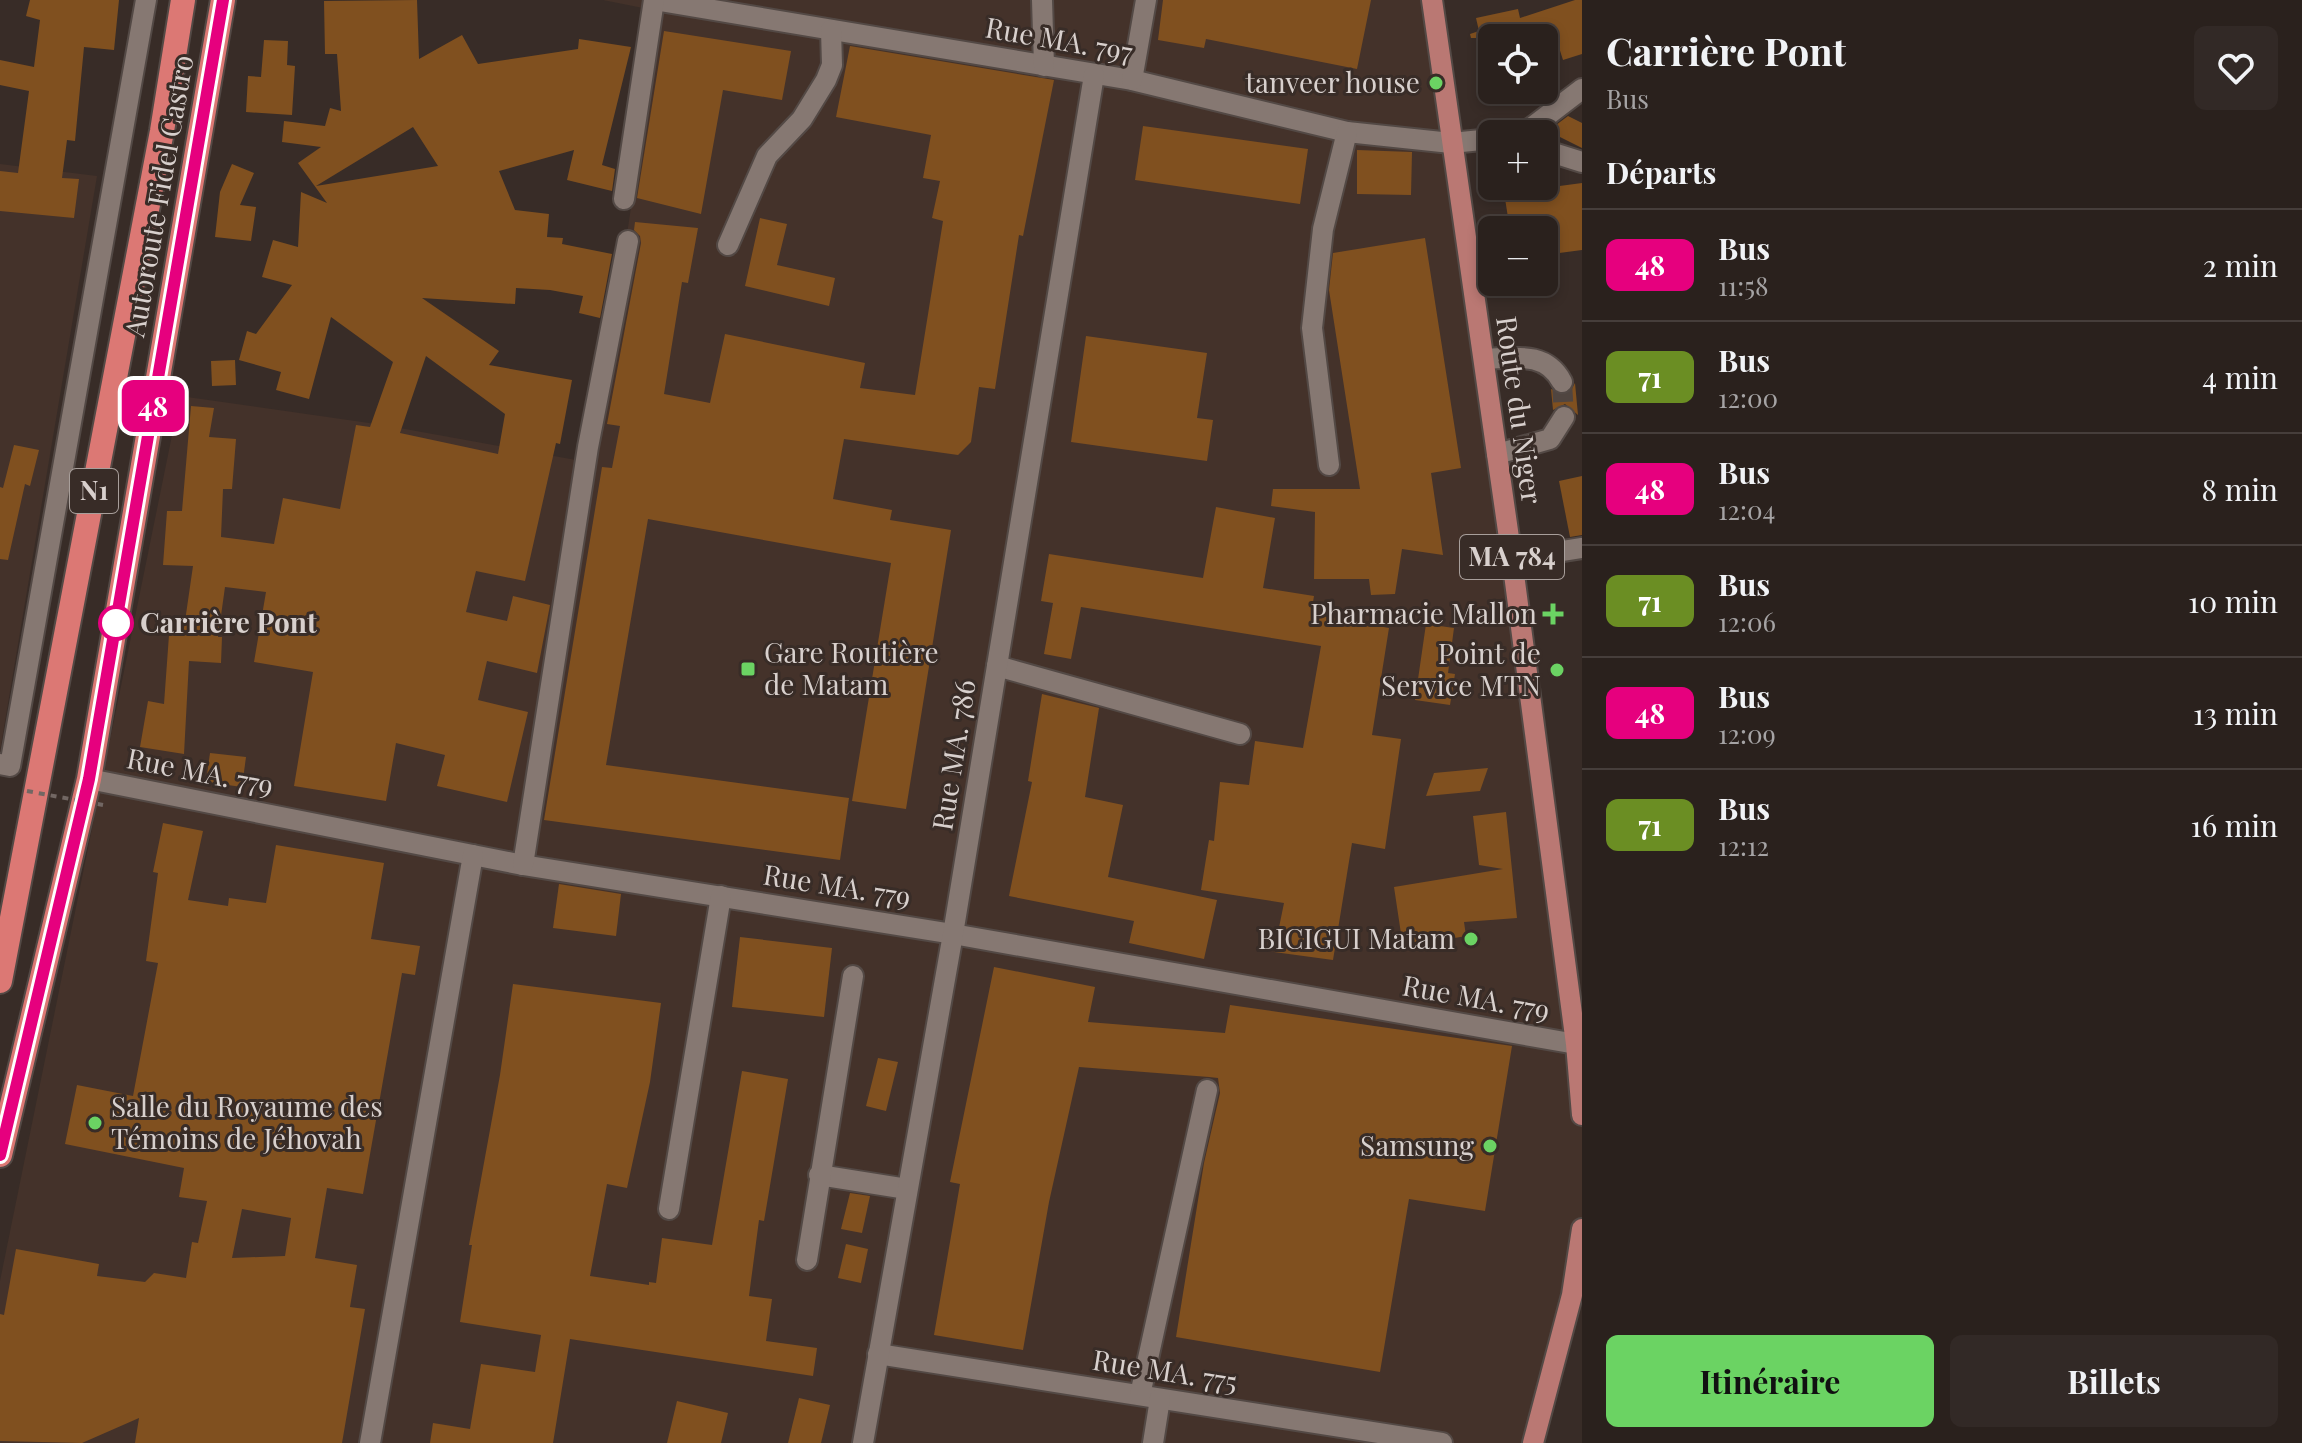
<!DOCTYPE html>
<html lang="fr">
<meta charset="utf-8">
<style>
body{margin:0;font-family:"Playfair Display",serif;background:#322926;color:#f1f3f6;height:100vh;display:flex;flex-direction:column;font-size:30px;white-space:nowrap}
*{box-sizing:border-box;margin:0}
p{font-size:26px;color:#a5a3a4}
.icon{flex:none;width:44px;height:44px;fill:none;stroke:currentColor;stroke-width:2;stroke-linecap:round;stroke-linejoin:round}
.map{position:relative;flex:1;overflow:hidden}
.side{display:flex;flex-direction:column;background:#2a211d;width:720px}
.side>*{flex:none}
.badge{padding:0 16px;border-radius:12px;font-size:28px;line-height:52px}
.controls{position:absolute;left:1478px;top:24px;display:grid;gap:16px}
.controls a{display:grid;place-items:center;width:80px;height:80px;border-radius:12px;background:#2a211d;box-shadow:0 4px 12px #0003,0 0 0 2px #463e3b;font-size:40px}
.map>.badge{position:absolute;translate:-50% -50%;box-shadow:0 0 0 4px #fff}
h2{padding:0 24px;font-size:30px;line-height:72px}
.round{display:grid;place-items:center;flex:none;width:84px;height:84px;border-radius:12px;background:#322926}
.overview{display:flex;align-items:center;justify-content:space-between;height:136px;padding:0 24px}
h1{font-size:38px;font-weight:700;line-height:60px}
.primary-button{display:flex;gap:16px;margin-top:auto;padding:16px 24px}
.primary-button a{flex:1;height:92px;border-radius:12px;background:#6bd363;color:#111;font-size:32px;font-weight:700;line-height:92px;text-align:center}
.primary-button a+a{background:#322926;color:#f1f3f6}
ul{padding:0;list-style:none}
li{display:flex;align-items:center;gap:24px;height:112px;padding:0 24px;border-top:2px solid #463e3b}
li div{flex:1}
li b{display:block;font-size:30px}
li em{font-style:normal}
li .badge{min-width:88px;font-weight:700;text-align:center}
main{display:flex;flex:1;min-height:0}
.map>svg:first-child{display:block}
</style>
<main>
<div class="map">
<svg width="1582" height="1443" viewBox="0 0 1582 1443">
<rect width="100%" height="100%" fill="#382c27"/>
<!-- built -->
<g fill="#44322a">
<path d="M603,0h828l151,1115v114l-49,214h-1533v-162l180,-885 203,29 193,35 51,-226 33,-219 -12,-6z"/>
<path d="M0,164l97,12 -97,575z"/>
</g>
<!-- building -->
<g fill="#80501f" fill-rule="evenodd">
<path d="M30,0h89l-5,50 -30,-3 -9,94 -8,-1 -5,38 17,1 -5,39 -74,-7v-40l18,2 11,-82 -29,-6v-25l34,7 6,-47 -14,-4z"/>
<path d="M417,0l2,59 43,-24 16,29 100,-15 1,-10 52,8 -29,118 13,4 -3,22 -45,-11 7,-30 -75,21 16,39 34,4 -2,23 16,1 -1,6 50,10 -12,64 -21,-5 4,-17 -33,-6 -34,-2 -1,16 -93,-6 77,53 -10,14 83,15 -12,64 -4,-1 -31,138 -49,-10 -10,41 41,9 6,-25 37,9 -13,68 -50,-12 -9,39 50,12 -21,90 -70,-16 8,-31 -49,-12 -10,58 -92,-15 19,-114 -59,-10 12,-70 -41,-5 -7,50h4l-1,26 -32,-2 -5,93 -44,-7 8,-46 16,3 5,-69h14l10,-69 -30,-1 4,-54h15l9,-105 23,2 -5,29 27,2 -4,50h-9l-2,48 53,7 9,-46 57,11 16,-84 14,2 23,-65 -62,-45 -22,82 -33,-9 5,-18 -42,-12 8,-29 9,3 36,-49 -30,-8 11,-37 25,7 3,-55 26,11 -29,-40 23,-16 -39,-5 2,-21 41,5 5,-18 11,3 -4,-57h-12l-1,-53zM413,127l25,39 -122,20zM426,356l79,58 -7,40 -98,-21z"/>
<path d="M1163,0h208l-14,69 -151,-30 -2,9 -46,-8z"/>
<path d="M1575,0h7v54l-19,6 -7,-22h-85l-1,-4 9,-3 -3,-13 42,-9 2,9z"/>
<path d="M664,31l127,20 -9,49 -59,-10 -22,124 -64,-16z"/>
<path d="M264,40l24,1 -1,24 8,1 -3,49 -46,-3 2,-36 13,1z"/>
<path d="M850,46l204,34 -31,156 -4,-1 -24,154 -16,-2 -8,55 -13,13 -114,-16 -11,60 59,11 -2,10 61,10 -45,279 -54,-8 39,-238 -243,-44 -42,246 243,33 -9,62 -296,-40 58,-353 10,1 8,-42 -13,-2 34,-181 -1,-7 -6,-6 1,-8 63,6 -10,55 -6,-1 -18,112 46,9 15,-69 140,29 -5,25 55,7 28,-174 -11,-3 8,-37 -17,-3 8,-43 -95,-18z"/>
<path d="M1568,116l14,7v25l-34,-17z"/>
<path d="M1143,126l165,23 -8,55 -165,-24z"/>
<path d="M1357,150l55,2 -1,43 -54,-1z"/>
<path d="M232,164l22,9 -14,32 16,2 -5,34 -36,-4 5,-45z"/>
<path d="M1582,183v67l-38,5v-25h-34l-7,-44 49,1z"/>
<path d="M760,218l27,6 -10,41 58,13 -6,28 -84,-20z"/>
<path d="M1425,238l36,230 -30,5 12,82 -41,-6 -7,45 -24,1 -2,-16h-55l1,-67 -44,-6 2,-17h87l-31,-199 4,-37z"/>
<path d="M1086,336l121,17 -10,65 16,2 -6,41 -136,-19z"/>
<path d="M235,360l1,25 -24,1 -1,-25z"/>
<path d="M1575,383l3,32 -13,-11 -12,6 -2,-21 13,6 6,-3z"/>
<path d="M14,445l25,5 -9,36 -5,-2 -17,76 -8,-1v-72l3,1z"/>
<path d="M1582,476v59l-12,2 -11,-56z"/>
<path d="M1216,507l59,11 -12,70 51,8 -3,18 78,14 -17,107 29,4 -16,110 -33,-6 -19,117 -59,-8 10,-49 -83,-13 8,-50 5,1 6,-59 29,3 6,-44 48,7 18,-102 -240,-39 -10,52 -27,-5 9,-51 -12,-2 8,-47 154,24z"/>
<path d="M1426,624l28,4 -6,45 7,1 -5,31 -35,-5z"/>
<path d="M1042,694l57,14 -14,89 38,8 -15,72 109,23 -13,59 -75,-16 5,-22 -125,-25 23,-114 -4,-1z"/>
<path d="M210,753l36,4 -4,30 -36,-5z"/>
<path d="M1488,768l-8,23 -54,5 8,-23z"/>
<path d="M1506,812l11,106 -53,4 2,14 -63,11 -9,-60 109,-18 -24,-4 -6,-49z"/>
<path d="M163,823l40,8 -15,69 40,6 1,-8 37,5 10,-58 108,18 -13,76 49,7 -5,29 -13,-2 -39,221 -36,-6 -12,70 42,7 -7,42 15,2 -23,134h-207l4,-25 -57,25 -82,-2v-127l4,1 12,-66 83,15 -2,12 48,6 9,-9 32,5 6,-36 6,1 9,-42 -28,-4 5,-29 -119,-24 12,-59 56,11 25,-133 -12,-2 12,-88 -5,-1zM242,1209l49,9 -6,38 -53,2z"/>
<path d="M559,884l62,10 -5,42 -63,-8z"/>
<path d="M740,937l92,11 -8,69 -92,-10z"/>
<path d="M994,967l101,20 -7,35 137,11 5,-28 282,41 -27,165 -76,-12 -29,173 -204,-35 28,-174 16,-70 -2,-15 -9,-1 -130,-10 -30,135 -26,148 -89,-15 26,-151 -10,-2z"/>
<path d="M513,984l148,19 -11,79 -23,106 -20,-4 -17,92 59,9v-3l7,1 6,-45 50,7 30,-174 46,8 -24,142 -5,-1 -10,76 23,3 -6,42 51,7 -4,28 -243,-37 -17,104h-123l3,-20 37,6 11,-65 54,8 6,-37 -81,-13 12,-77h-3l31,-170z"/>
<path d="M878,1058l20,4 -12,49 -20,-5z"/>
<path d="M850,1193l20,3 -8,37 -21,-4z"/>
<path d="M846,1244l22,5 -7,34 -23,-5z"/>
<path d="M799,1398l31,7 -9,38h-33z"/>
<path d="M677,1401l51,12 -7,30h-54z"/>
</g>
<g fill="none" stroke-linecap="round" stroke-linejoin="round">
<!-- minor-tunnel -->
<path stroke="#504540" stroke-width="20" stroke-dasharray="20 10" stroke-linecap="butt" d="M1562,382l2,35"/>
<!-- minor casing -->
<g stroke="#534945" stroke-width="24">
<g id="minor">
<path d="M654,0l478,80 215,52 104,11 41,-4"/>
<path d="M1042,0l2,66"/>
<path d="M1132,80l14,-80"/>
<path d="M1523,134l59,-45"/>
<path d="M1544,150l38,12"/>
<path d="M624,199l30,-199"/>
<path d="M728,245l39,-89 35,-37 24,-39 6,-15 -1,-35"/>
<path d="M1484,359c31,-1 62,-8 78,23"/>
<path d="M1497,454l53,-15 14,-22"/>
<path d="M1329,465l-17,-137 11,-99 24,-97"/>
<path d="M1512,559l70,-11"/>
<path d="M997,666l243,68"/>
<path d="M0,764l10,2 136,-766"/>
<path d="M89,779l434,86 430,69 623,110"/>
<path d="M523,865l65,-418 40,-206"/>
<path d="M819,1175l88,14"/>
<path d="M669,1209l52,-313"/>
<path d="M807,1260l46,-284"/>
<path d="M878,1354l564,89"/>
<path d="M1140,1395l67,-305"/>
<path d="M370,1443l103,-588"/>
<path d="M863,1443l90,-509 141,-859"/>
<path d="M1153,1443l7,-44"/>
</g>
</g>
<!-- major casing -->
<g stroke="#534945" stroke-width="24">
<g id="major">
<path d="M1432,0l80,559 64,485 6,71"/>
<path d="M1533,1443l39,-148 10,-66"/>
</g>
</g>
<!-- highway casing -->
<g stroke="#534945" stroke-width="28">
<g id="highway">
<path d="M0,981l162,-850 21,-131"/>
<path d="M0,1155l89,-376 134,-779"/>
</g>
</g>
<!-- minor -->
<use href="#minor" stroke="#867872" stroke-width="20"/>
<!-- major -->
<use href="#major" stroke="#ba7873" stroke-width="20"/>
<!-- highway -->
<use href="#highway" stroke="#dc7874" stroke-width="24"/>
<!-- path-bridge -->
<path stroke="#726763" stroke-width="4" stroke-dasharray="6 6" stroke-linecap="butt" d="M27,791l76,14"/>
</g>
<g fill="none" stroke-linecap="round" stroke-linejoin="round">
<!-- line casing -->
<g stroke="#fff" stroke-width="18">
<path id="line" d="M0,1155l89,-376 134,-779"/>
</g>
<!-- line -->
<use href="#line" stroke="#e6007e" stroke-width="12"/>
</g>
<!-- markers -->
<g fill="#6bd363" stroke="#382c27" stroke-width="3">
<circle cx="1436" cy="83" r="8"/>
<path d="M1549 602h8v8h8v8h-8v8h-8v-8h-8v-8h8z"/>
<rect x="740" y="661" width="16" height="16" rx="4"/>
<circle cx="1557" cy="670" r="8"/>
<circle cx="1471" cy="939" r="8"/>
<circle cx="95" cy="1123" r="8"/>
<circle cx="1490" cy="1146" r="8"/>
</g>
<circle fill="#fff" stroke="#e6007e" stroke-width="4" cx="116" cy="623" r="16"/>
<g text-anchor="middle" stroke-width="6" stroke-linejoin="round" paint-order="stroke">
<!-- shield labels -->
<g fill="#382c27" stroke="#a89f9b" stroke-width="2">
<rect x="70" y="469" width="48" height="44" rx="6"/>
<rect x="1460" y="535" width="104" height="44" rx="6"/>
</g>
<g font-size="26" font-weight="bold" fill="#d8d0cd">
<text x="94" y="500">N1</text>
<text x="1512" y="566">MA 784</text>
</g>
<!-- street labels -->
<g font-size="28" fill="#d8d0cd" stroke="#382c27">
<text transform="translate(1059 40) rotate(10)" y="10">Rue MA. 797</text>
<text transform="translate(159 196) rotate(-80)" y="10">Autoroute Fidel Castro</text>
<text transform="translate(1519 410) rotate(82)" y="10">Route du Niger</text>
<text transform="translate(954 755) rotate(-81)" y="10">Rue MA. 786</text>
<text transform="translate(200 772) rotate(11)" y="10">Rue MA. 779</text>
<text transform="translate(837 886) rotate(9)" y="10">Rue MA. 779</text>
<text transform="translate(1476 998) rotate(10)" y="10">Rue MA. 779</text>
<text transform="translate(1165 1371) rotate(9)" y="10">Rue MA. 775</text>
</g>
<!-- poi labels -->
<g font-size="28" fill="#d8d0cd" stroke="#382c27" text-anchor="end">
<text x="1420" y="93">tanveer house</text>
<text x="1537" y="624">Pharmacie Mallon</text>
<text x="764" y="663" text-anchor="start">Gare Routière<tspan x="764" dy="32">de Matam</tspan></text>
<text x="1541" y="664">Point de<tspan x="1541" dy="32">Service MTN</tspan></text>
<text x="1455" y="949">BICIGUI Matam</text>
<text x="111" y="1117" text-anchor="start">Salle du Royaume des<tspan x="111" dy="32">Témoins de Jéhovah</tspan></text>
<text x="1474" y="1156">Samsung</text>
</g>
<!-- stop labels -->
<g font-size="28" font-weight="bold" fill="#d8d0cd" stroke="#382c27" text-anchor="start">
<text x="140" y="633">Carrière Pont</text>
</g>
</g>
</svg>
<div class="controls">
<a><svg class="icon" aria-label="locate" viewBox="0 0 24 24"><circle cx="12" cy="12" r="6"/><path d="M12 2v4M12 18v4M2 12h4M18 12h4"/></svg></a>
<a>+</a>
<a>−</a>
</div>
<b class="badge" style="left:153px;top:406px;background:#e6007e;color:#fff">48</b>
</div>
<section class="side">
<div class="overview"><div><h1>Carrière Pont</h1><p>Bus</p></div><a class="round"><svg class="icon" aria-label="heart" viewBox="0 0 24 24"><path d="M12 20l-8-8c-3-5 5-10 8-4 3-6 11-1 8 4z"/></svg></a></div>
<h2>Départs</h2>
<ul>
<li><span class="badge" style="background:#e6007e;color:#fff">48</span><div><b>Bus</b><p>11:58</p></div><em>2 min</em></li>
<li><span class="badge" style="background:#6b8e23;color:#fff">71</span><div><b>Bus</b><p>12:00</p></div><em>4 min</em></li>
<li><span class="badge" style="background:#e6007e;color:#fff">48</span><div><b>Bus</b><p>12:04</p></div><em>8 min</em></li>
<li><span class="badge" style="background:#6b8e23;color:#fff">71</span><div><b>Bus</b><p>12:06</p></div><em>10 min</em></li>
<li><span class="badge" style="background:#e6007e;color:#fff">48</span><div><b>Bus</b><p>12:09</p></div><em>13 min</em></li>
<li><span class="badge" style="background:#6b8e23;color:#fff">71</span><div><b>Bus</b><p>12:12</p></div><em>16 min</em></li>
</ul>
<div class="primary-button"><a>Itinéraire</a><a>Billets</a></div>
</section>
</main>
